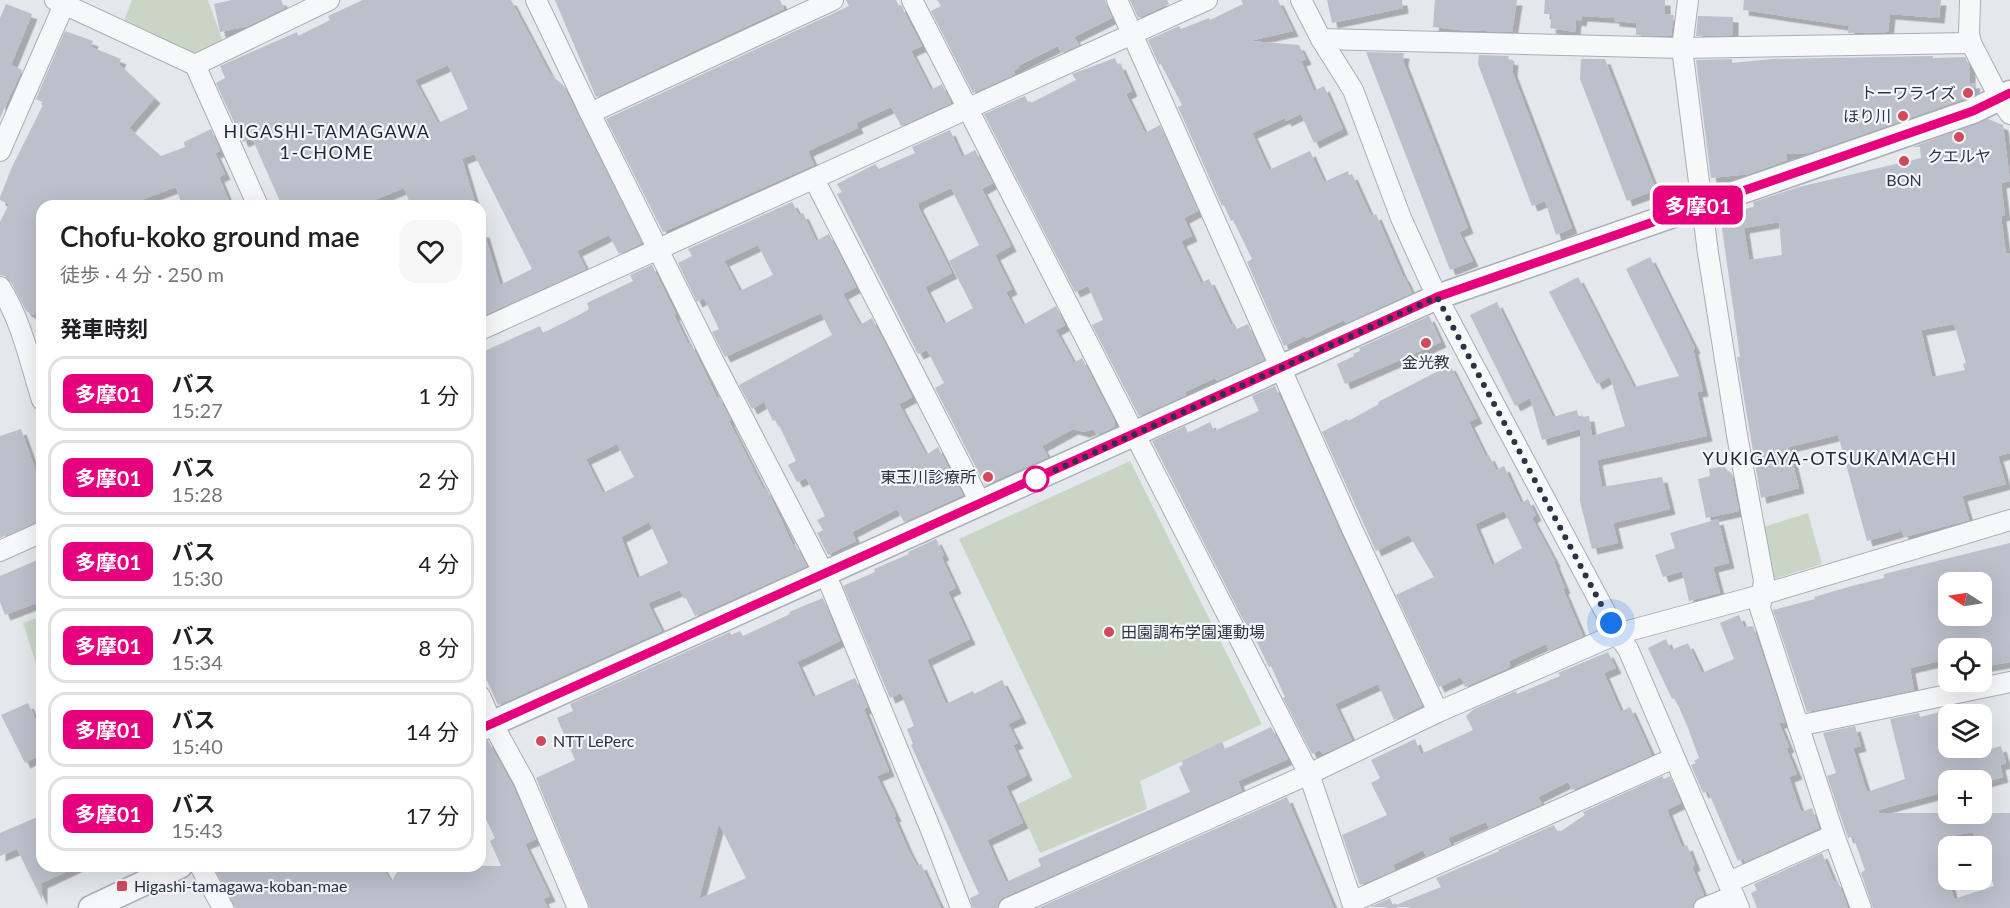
<!DOCTYPE html>
<html lang="ja">
<meta charset="utf-8">
<style>
body{margin:0;font-family:Lato,"Noto Sans JP",sans-serif;background:#f6f6f6;color:#202124;height:100vh;display:flex;flex-direction:column;font-size:22px;white-space:nowrap}
*{box-sizing:border-box;margin:0}
p{font-size:20px;color:#757577}
.icon{flex:none;width:33px;height:33px;fill:none;stroke:currentColor;stroke-width:2;stroke-linecap:round;stroke-linejoin:round}
.map{position:relative;flex:1;overflow:hidden}
.drawer{position:absolute;left:36px;top:200px;width:450px;height:672px;display:flex;flex-direction:column;background:#fff;border-radius:18px;box-shadow:0 6px 24px #0002}
.drawer>*{flex:none}
.badge{padding:0 12px;border-radius:9px;font-size:21px;line-height:39px}
.needle{width:39px;rotate:282deg}
.controls{position:absolute;left:1938px;top:572px;display:grid;gap:12px}
.controls a{display:grid;place-items:center;width:54px;height:54px;border-radius:12px;background:#fff;box-shadow:0 6px 24px #0002;font-size:30px}
.you{position:absolute;width:30px;height:30px;margin:-15px;border:4px solid #fff;border-radius:50%;background:#1a73e8;box-shadow:0 0 0 9px #1a73e833}
.map>.badge{position:absolute;translate:-50% -50%;box-shadow:0 0 0 3px #fff}
h2{padding:0 24px;font-size:22px;line-height:54px}
.round{display:grid;place-items:center;flex:none;width:63px;height:63px;border-radius:18px;background:#f6f6f6}
.headline{display:flex;align-items:center;justify-content:space-between;height:102px;padding:0 24px}
h1{font-size:28px;font-weight:600;line-height:45px}
ul{padding:0;list-style:none}
li{display:flex;align-items:center;gap:18px;height:75px;margin:0 12px 9px;padding:0 12px;border:3px solid #e0e0e0;border-radius:18px}
li div{flex:1}
li b{display:block;font-size:22px}
li em{font-style:normal}
li .badge{min-width:66px;font-weight:700;text-align:center}
.map>svg:first-child{display:block}
</style>
<div class="map">
<svg width="2010" height="908" viewBox="0 0 2010 908">
<defs>
<filter id="shadow"><feDropShadow dx="5.5" dy="5.5" stdDeviation="0" flood-color="#0004"/></filter>
</defs>
<rect width="100%" height="100%" fill="#e4e7ec"/>
<!-- park -->
<g fill="#c9d6c5">
<path d="M132,0h76l15,42 -31,14 -69,-32z"/>
<path d="M1130,461l132,263 -122,57 7,28 -107,44 -22,-49 54,-27 -113,-238z"/>
<path d="M1808,513l14,51 -51,16 -11,-52z"/>
<path d="M42,616v56l-3,1 -16,-50z"/>
</g>
<!-- building -->
<g fill="#bbc0ca" fill-rule="evenodd" filter="url(#shadow)">
<path d="M232,0h49l4,8 -37,18 -28,6 -6,-28z"/>
<path d="M363,0h148l39,74 13,11 79,158 -23,11 -10,-19 -32,16 9,18 -106,48v-85h4l16,53 32,-16 -58,-115 -12,5 14,47h-65l-7,-18 -44,18h-78l-30,-68 -9,4 -27,-59 9,-5 -5,-12 77,-34 1,4 32,-16 -2,-4zM448,65l20,44 -30,14 -23,-43z"/>
<path d="M555,0h225l4,9 -188,88z"/>
<path d="M846,0h50l3,7 2,-1 21,40 -11,5 20,39 11,-6 9,19 -50,23 -10,-19 -35,16 2,5 -50,23 6,14 -151,67 -57,-113 243,-113z"/>
<path d="M937,0h168l7,18 -38,19 5,8 -18,8 -3,-7 -40,20 1,2 -6,3 2,3 -42,19 -42,-82 10,-5z"/>
<path d="M1130,0h37l2,4 -31,14z"/>
<path d="M1241,0h37l15,31 -44,10 50,4 7,14 -5,2 13,30 10,-5 19,43 -29,14 -13,-29 -15,7 -1,-3 -33,15 17,37 41,-19 14,31 24,-11 1,4 3,-1 19,42 5,-2 27,62h1l8,17 -66,30 -2,-3 -38,18 -1,-2 -21,10 -37,-84 5,-3 -19,-39 -2,1 -7,-16 -2,1 -44,-99 4,-2 -21,-41 -2,1 -11,-25 31,-14 2,3 28,-11 1,2 33,-16z"/>
<path d="M1327,0h75l1,8 -71,15z"/>
<path d="M1435,0h82l-5,32 -52,-2 -27,-3z"/>
<path d="M1545,0h120v14l9,1 -3,21 -35,-1v-12l-22,-2v-3l-32,-2 -1,5 -5,-1 -1,12 -25,-4 2,-14h-8z"/>
<path d="M1744,0h197l-2,18 -49,-4 -2,18 -40,1 1,-7 -106,-16z"/>
<path d="M6,4l26,10 -21,51 11,5 -22,48v-100z"/>
<path d="M1698,16l35,1v18l-37,1z"/>
<path d="M65,31l28,10 -2,6 30,12 -2,5 36,34 -26,30 32,28 24,-9 -1,-5 27,-13 9,22 -5,2 10,21 -6,3 12,29h-49l-6,-19 -35,13 3,6h-102v96l-8,13 -8,-4 -16,-31 -5,-4 -5,-1v-53l9,-18 -9,-4v-3l12,-30 32,-64 -8,-4z"/>
<path d="M1366,52l38,1 -1,8 65,167 -9,4 14,29 -23,9z"/>
<path d="M1479,55l30,1 -1,3 5,1 -1,11 60,157 -16,7 -11,-34 -13,5 -54,-142z"/>
<path d="M1933,56v2l32,-1 5,10v16h5l-3,13 -163,57 -23,1 1,6 -38,14 -38,4 -15,-118 36,-1v4l40,-4z"/>
<path d="M1115,58l3,7 2,-1 12,27 -6,3 19,39 15,-8 38,86 -14,7 8,18 -11,5 20,42 8,-4 22,46 3,-2 3,6 11,-5 16,36 -47,21 -2,-3 -30,14 1,3 -47,21 -47,-91 11,-5 -15,-34 -13,6 -91,-178 41,-18 4,8 47,-24 -4,-6z"/>
<path d="M1581,59h24l51,131 -29,11 -47,-122z"/>
<path d="M1988,119l15,6 7,56 -9,2 4,32 -4,1 5,38 4,-1v200l-12,3 8,28 -44,12 7,24 -65,17 -2,-6 -35,10 -29,-106 -49,12 10,41 -38,10 -24,-141h3l-20,-143 34,-7 -1,-5 46,-15 122,-29 -1,-11h-7zM1779,222l3,33 -33,5 -5,-32zM1954,324l12,39 -3,1 2,6 -33,7 -11,-47z"/>
<path d="M950,130l12,27 13,-7 18,33 -11,6 29,57 -16,9 17,34 -6,3 17,33 33,-19 9,19 -9,5 18,33 8,-5 33,64 -1,5 -17,8 -4,-6 -9,3 -11,-3 -31,17 6,11 -63,28 -50,-97 9,-5 -17,-33 -9,4 -81,-160 5,-2 -5,-8 38,-20 4,5 36,-16 -3,-6zM951,188l28,57 -30,16 24,47 -29,16 -19,-37 27,-14 -34,-67 1,-3z"/>
<path d="M792,202l7,13 4,-2 13,28 13,-7 27,53 -13,7 17,31 12,-7 40,79 -13,7 27,51 12,-8 25,48 -59,27 -7,-13 -45,23 4,9 -28,14 -11,-22 6,-3 -6,-10 8,-4 -19,-38 -9,4 -9,-17 8,-4 -17,-36 -4,-5 -2,1 -9,-19 -12,7 -13,-24 93,-50 -11,-22 -96,44 -13,-25 7,-3 -15,-31 -7,4 -19,-39 14,-7 -4,-7zM758,245l15,30 -33,16 -16,-30z"/>
<path d="M1650,257l45,91 -2,1 10,42 -6,1 10,44 -110,24 5,27 60,-10 8,32 -57,14 5,20 -26,6 -12,-48v-72l-38,11 -12,-42 -15,8 -45,-91 27,-13 56,115 24,-7 3,12v-5l9,-1 3,20 33,-10 -15,-49 -13,7 -48,-92 29,-15 56,110 45,-11 -53,-107z"/>
<path d="M652,265l24,49 -2,1 14,29 3,-1 26,55 1,-1 13,23 -2,1 35,69 3,-1 26,56 2,-1 12,22 -112,50 -9,-18 -2,1 -4,-9 -32,13 14,28 -164,74 -18,-40v-312l60,-27 3,7 36,-18 10,-6 -2,-6 46,-22 -3,-6zM617,444l17,33 -31,16 -17,-34zM649,522l19,41 -31,15 -16,-41z"/>
<path d="M1429,316l12,26 -96,42 -8,-20 17,-8 -1,-2 7,-3 -1,-3z"/>
<path d="M1450,365l27,53 -8,4 17,35 3,-2 7,15 8,-4 17,37 7,-4 8,16 -4,3 23,43 -1,1 11,26 -2,1 20,47 -34,15 -3,-7 -37,17 1,6 -45,20 -4,-10 -22,10 -43,-92 38,-18 -25,-42 -33,16 -54,-119 25,-13 1,2 31,-17 -1,-2zM1504,511l18,37 -30,17 -17,-41z"/>
<path d="M1275,386l67,150 80,170 -28,14 -16,-36 -43,20 17,36 -29,14 -3,-4 -8,4 -29,-56 2,-1 -14,-31 -2,1 -15,-31 -2,1 -100,-196 33,-15 3,7 22,-11 4,9 45,-20 -7,-15z"/>
<path d="M21,429l21,59v32l-42,18v-102z"/>
<path d="M1724,466l8,11 7,34 -33,7 -8,-39 12,-3 -1,-7z"/>
<path d="M1718,519l11,44 -16,4 7,26 -31,8 -7,-30 -19,6 -8,-22 20,-7 -5,-15z"/>
<path d="M936,539l8,16 -3,1 15,32 -8,4 22,47 -43,21 19,44 27,-13 1,3 28,-14 19,38 -13,6 10,19 -5,2 14,30 -21,11 17,37 -36,17 19,42 35,-16 -3,-7 152,-67 -11,-25 4,-2 -1,-4 40,-19 3,7 46,-22 17,32 -50,22 4,10 -238,106 -5,4 -2,7h-24l-3,-10 9,-4 -68,-149 2,-1 -6,-15 7,-3 -13,-33 -11,5 -47,-112 32,-14 -1,-3 35,-15 -1,-2z"/>
<path d="M2010,543v119l-28,5v-19h-34v11l-38,9 4,22 -107,22 -34,-102 42,-11 -1,-2 38,-11 32,-8v-4zM1948,582h34v33h-34z"/>
<path d="M42,558v43l-37,14 -5,-13v-26z"/>
<path d="M823,598l17,43 -43,21 16,35 42,-19 13,29 -4,2 25,62 -12,5 19,40 -2,1 14,32 9,17 4,-2 20,44h-351l-54,-130 39,-18 -18,-42 16,-7 -3,-7 160,-72 1,3 9,-4 3,5 47,-22 -1,-2zM719,824l27,54 -47,21z"/>
<path d="M1739,615l5,12 9,-1 32,96 -6,1 10,24 -3,1 11,26 -8,3 12,35 11,-4 7,20 -74,34 -2,-4 -5,3 -30,-70 -5,2 -12,-28 5,-2 -2,-2 5,-3 -11,-30 -13,-30 -3,1 -24,-51 18,-9 5,11 17,-7 14,30 32,-14 -14,-36z"/>
<path d="M1608,652l8,16 -12,5 17,39 9,-5 22,48 -80,35 -4,-8 -30,15 4,7 -53,24 -3,-6 -38,16 3,7 -25,11 -3,-6 -30,15 2,5 -35,15 -18,-50 45,-20 -16,-32 9,-5 -9,-18 44,-21 6,15 52,-24 -7,-14 8,-7 42,-18 1,3 43,-18 -2,-3z"/>
<path d="M28,703l14,30v21l-17,9 -24,-48z"/>
<path d="M1948,710v37h41l1,2 11,-3 5,17 -6,2 3,12 -21,6v-3h-34v11l-70,19 1,3h131v95h-137l-12,-35 4,-3 -12,-34 -5,2 -21,-62 9,-3 -13,-40 32,-7 6,20 -8,2 14,44 38,-13 -15,-60 29,-6 1,4zM1973,832l5,14h4v8l12,32 -40,13 -11,-39 3,-3 -6,-19z"/>
<path d="M488,741l25,45 23,53 -11,5 25,52 -7,3 5,9h-313l-22,-42h169l9,16 10,-16h100l-11,-25 5,-3 -15,-31v-64z"/>
<path d="M1662,776l2,3 6,-3 11,27 -14,7 15,37 5,-2 8,20 -3,2 12,28 -9,5 -3,8 -322,-1 20,-9 3,8 48,-19 -5,-9 63,-27 -1,-1 56,-25 4,8 27,-18 -2,-3z"/>
<path d="M1287,797l47,111h-296z"/>
<path d="M42,815v51h36l-36,17v17l-25,-51 -17,7v-23z"/>
<path d="M1822,853l12,29 4,-1 10,27h-91l-6,-15 6,-3 -3,-6z"/>
</g>
<g fill="none" stroke-linecap="round" stroke-linejoin="round">
<!-- minor casing -->
<g stroke="#a9aeb7" stroke-width="22">
<g id="minor">
<path d="M55,0l140,65 63,141"/>
<path d="M536,0l54,113 125,251 116,223 100,243 30,78"/>
<path d="M912,0l397,774 45,134"/>
<path d="M1117,0l236,531 85,181"/>
<path d="M1301,0l20,39 32,51 48,128 36,79 180,337 11,15 111,259"/>
<path d="M1688,0l-6,48 26,205 29,182 27,146 -4,27 74,227 27,73"/>
<path d="M1970,0l-1,33 2,10"/>
<path d="M1321,39l361,9 289,-5 29,56 10,15"/>
<path d="M195,65l134,-65"/>
<path d="M590,113l243,-113"/>
<path d="M0,151l66,-151"/>
<path d="M814,179l167,325"/>
<path d="M0,287c22,34 30,76 42,113"/>
<path d="M480,330l727,-330"/>
<path d="M0,551l42,-19"/>
<path d="M480,696l12,27 32,58 54,127"/>
<path d="M1798,726l212,-44"/>
<path d="M200,866l23,42"/>
<path d="M1729,882l105,-47"/>
<path d="M1352,902l322,-144"/>
<path d="M1009,908l300,-134 129,-62 179,-78 144,-39 249,-75"/>
<path d="M1704,908l30,-12"/>
</g>
</g>
<!-- tertiary casing -->
<g stroke="#a9aeb7" stroke-width="27">
<g id="tertiary">
<path d="M480,729l957,-432 536,-186 37,-18"/>
<path d="M91,908l89,-42"/>
</g>
</g>
<!-- minor -->
<use href="#minor" stroke="#f7f8fa" stroke-width="20"/>
<!-- tertiary -->
<use href="#tertiary" stroke="#f7f8fa" stroke-width="24"/>
</g>
<g fill="none" stroke-linecap="round" stroke-linejoin="round">
<!-- line casing -->
<g stroke="#fff" stroke-width="14">
<path id="line" d="M480,729l957,-432 536,-186 37,-18"/>
</g>
<!-- line -->
<use href="#line" stroke="#e6007e" stroke-width="9"/>
<!-- walk -->
<path stroke="#2b3445" stroke-width="6" stroke-dasharray="0 10.8" d="M1036,479l401,-182 174,326"/>
</g>
<!-- markers -->
<g fill="#d1495b" stroke="#f4f6f9" stroke-width="2">
<circle cx="1968" cy="93" r="6"/>
<circle cx="1903" cy="116" r="6"/>
<circle cx="1959" cy="137" r="6"/>
<circle cx="1904" cy="161" r="6"/>
<circle cx="1426" cy="343" r="6"/>
<circle cx="988" cy="477" r="6"/>
<circle cx="1109" cy="632" r="6"/>
<circle cx="541" cy="741" r="6"/>
<rect x="116" y="880" width="12" height="12" rx="3"/>
</g>
<circle fill="#fff" stroke="#e6007e" stroke-width="3" cx="1036" cy="479" r="12"/>
<g text-anchor="middle" stroke-width="4.5" stroke-linejoin="round" paint-order="stroke">
<!-- poi labels -->
<g font-size="16" fill="#2b3445" stroke="#f4f6f9" text-anchor="end">
<text x="1956" y="99">トーワライズ</text>
<text x="1891" y="122">ほり川</text>
<text x="1959" y="162" text-anchor="middle">クエルヤ</text>
<text x="1904" y="186" text-anchor="middle">BON</text>
<text x="1426" y="368" text-anchor="middle">金光教</text>
<text x="976" y="483">東玉川診療所</text>
<text x="1121" y="638" text-anchor="start">田園調布学園運動場</text>
<text x="553" y="747" text-anchor="start">NTT LePerc</text>
<text x="134" y="892" text-anchor="start">Higashi-tamagawa-koban-mae</text>
</g>
<!-- neighbourhood labels -->
<g font-size="18" letter-spacing="1.5" fill="#1d2536" stroke="#f4f6f9">
<text x="327" y="138">HIGASHI-TAMAGAWA<tspan x="327" dy="21">1-CHOME</tspan></text>
<text x="1830" y="465">YUKIGAYA-OTSUKAMACHI</text>
</g>
</g>
</svg>
<div class="controls">
<a><svg class="needle" viewBox="-14 -14 28 28"><path d="M0-13l5 13h-10z" fill="#e53935"/><path d="M0 13l5-13h-10z" fill="#757577"/></svg></a>
<a><svg class="icon" aria-label="locate" viewBox="0 0 24 24"><circle cx="12" cy="12" r="6"/><path d="M12 2v4M12 18v4M2 12h4M18 12h4"/></svg></a>
<a><svg class="icon" aria-label="layers" viewBox="0 0 24 24"><path d="M12 4l9 5-9 5-9-5zM3 14l9 5 9-5"/></svg></a>
<a>+</a>
<a>−</a>
</div>
<div class="you" style="left:1611px;top:623px"></div>
<b class="badge" style="left:1698px;top:205px;background:#e6007e;color:#fff">多摩01</b>
<section class="drawer">
<div class="headline"><div><h1>Chofu-koko ground mae</h1><p>徒歩 · 4 分 · 250 m</p></div><a class="round"><svg class="icon" aria-label="heart" viewBox="0 0 24 24"><path d="M12 20l-8-8c-3-5 5-10 8-4 3-6 11-1 8 4z"/></svg></a></div>
<h2>発車時刻</h2>
<ul>
<li><span class="badge" style="background:#e6007e;color:#fff">多摩01</span><div><b>バス</b><p>15:27</p></div><em>1 分</em></li>
<li><span class="badge" style="background:#e6007e;color:#fff">多摩01</span><div><b>バス</b><p>15:28</p></div><em>2 分</em></li>
<li><span class="badge" style="background:#e6007e;color:#fff">多摩01</span><div><b>バス</b><p>15:30</p></div><em>4 分</em></li>
<li><span class="badge" style="background:#e6007e;color:#fff">多摩01</span><div><b>バス</b><p>15:34</p></div><em>8 分</em></li>
<li><span class="badge" style="background:#e6007e;color:#fff">多摩01</span><div><b>バス</b><p>15:40</p></div><em>14 分</em></li>
<li><span class="badge" style="background:#e6007e;color:#fff">多摩01</span><div><b>バス</b><p>15:43</p></div><em>17 分</em></li>
</ul>
</section>
</div>
